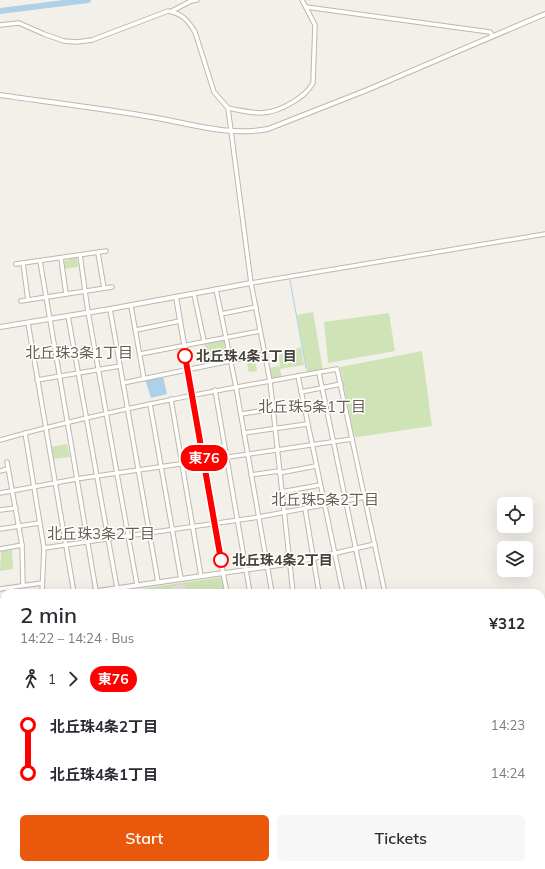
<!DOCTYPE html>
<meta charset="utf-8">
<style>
body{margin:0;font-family:Mulish,"Noto Sans JP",sans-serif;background:#f7f7f7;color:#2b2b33;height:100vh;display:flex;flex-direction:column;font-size:15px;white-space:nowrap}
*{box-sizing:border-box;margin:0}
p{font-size:13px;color:#7c7c81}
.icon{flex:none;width:22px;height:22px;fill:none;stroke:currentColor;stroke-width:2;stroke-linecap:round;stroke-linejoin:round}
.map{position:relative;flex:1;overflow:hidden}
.sheet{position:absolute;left:0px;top:589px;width:545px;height:280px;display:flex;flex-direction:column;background:#fff;border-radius:12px 12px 0 0;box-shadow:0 4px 16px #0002}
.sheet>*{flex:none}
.badge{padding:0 8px;border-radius:13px;font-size:14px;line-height:26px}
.buttons{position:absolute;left:497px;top:497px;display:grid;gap:8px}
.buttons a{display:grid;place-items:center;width:36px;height:36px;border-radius:6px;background:#fff;box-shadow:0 4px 16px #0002;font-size:20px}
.map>.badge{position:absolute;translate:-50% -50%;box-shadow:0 0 0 2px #fff}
.legs{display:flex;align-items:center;gap:6px;height:44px;padding:0 20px;font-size:13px}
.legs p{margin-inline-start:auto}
.headline{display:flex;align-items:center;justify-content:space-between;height:68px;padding:0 20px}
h1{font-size:22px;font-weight:600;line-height:30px}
.cta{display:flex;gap:8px;margin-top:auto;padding:8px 20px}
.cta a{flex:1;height:46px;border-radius:6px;background:#ea580c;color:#fff;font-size:16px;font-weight:600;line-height:46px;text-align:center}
.cta a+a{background:#f7f7f7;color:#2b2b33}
ul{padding:0 20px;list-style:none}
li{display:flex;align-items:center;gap:14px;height:48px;font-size:15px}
li i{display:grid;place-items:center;width:6px;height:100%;margin:0 5px;background:currentColor}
li i::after{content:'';width:10px;height:10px;margin:-5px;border:3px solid;border-radius:50%;background:#fff}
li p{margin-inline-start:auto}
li:first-child i{background:linear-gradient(#0000 50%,currentColor 0)}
li:last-child i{background:linear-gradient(currentColor 50%,#0000 0)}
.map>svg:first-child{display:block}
</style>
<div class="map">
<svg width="545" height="869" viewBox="0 0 545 869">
<rect width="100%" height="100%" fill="#f3f0ea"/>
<!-- green -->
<g fill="#d0e3b7">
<path d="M75,257l2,1 1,9 -14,2 -2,-7z"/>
<path d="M313,312l10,58 -16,3 -10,-58z"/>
<path d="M389,313l6,38 -67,12 -4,-41z"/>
<path d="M223,340h1l4,19 -19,5 -5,-20z"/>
<path d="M301,347l3,18 -24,4 2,9 -10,1 -3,-11 10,-2 1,2 -1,-13z"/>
<path d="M422,351l10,75 -74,11 -4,-1 -14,-69z"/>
<path d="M255,359l2,12 -8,1 -3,-12z"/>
<path d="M67,444l3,13 -18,2 -2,-12z"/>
<path d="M12,549l1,20 -13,2 1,-20z"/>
<path d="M221,577l3,16h-9l-1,-4 -29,4h-71z"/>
</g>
<!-- parking -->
<path fill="#e2e0de" d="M185,584v8l-14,1v-7z"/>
<!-- water -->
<path fill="#add1e9" d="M163,376l4,18 -16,4 -6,-19z"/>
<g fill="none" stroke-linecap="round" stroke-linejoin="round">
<!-- stream -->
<g stroke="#add1e9" stroke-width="1">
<path d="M290,280l16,88"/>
<path d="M0,773h4"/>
<path d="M541,821h4"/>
</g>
<!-- river -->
<g stroke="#add1e9" stroke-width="6">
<path d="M0,11l88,-11"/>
<path d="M0,859l4,2"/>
<path d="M19,865l13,4"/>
</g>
<!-- minor casing -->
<g stroke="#beb7ad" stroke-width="5.5">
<g id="minor">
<path d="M306,7l184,25 3,4"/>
<path d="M172,11l19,-10 6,-1"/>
<path d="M0,25l19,-2 25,11 20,7 13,1 15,-2 76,-29c13,2 20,9 27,21l19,60 14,16"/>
<path d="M98,253l6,35"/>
<path d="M80,255l8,57 49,273"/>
<path d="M61,258l5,36"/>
<path d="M40,261l56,330"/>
<path d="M23,263l5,37"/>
<path d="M16,264l90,-13"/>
<path d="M251,283l294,-49"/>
<path d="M216,289l20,98 36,206"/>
<path d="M194,294l10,47"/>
<path d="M21,301l91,-14"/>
<path d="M131,306l13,73"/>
<path d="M110,309l48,273"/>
<path d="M221,314l35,-7"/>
<path d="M68,316l49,272"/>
<path d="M28,323l46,270"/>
<path d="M136,330l44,-9"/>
<path d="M140,354l120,-23"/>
<path d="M319,373l46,220"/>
<path d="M298,376l45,217"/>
<path d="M37,380l83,-14"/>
<path d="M123,383l141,-29"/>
<path d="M215,390l35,203"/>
<path d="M301,392l40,-8"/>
<path d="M171,399l30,177"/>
<path d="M150,404l31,175"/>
<path d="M241,414l32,-5"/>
<path d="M25,433l19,115 -2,45"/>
<path d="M244,433l63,-9"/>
<path d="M0,440c111,-31 224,-51 337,-71l48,224"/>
<path d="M7,462l15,83 1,40"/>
<path d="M0,471l8,-2"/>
<path d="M279,473l37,-7"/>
<path d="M251,475l28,-4"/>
<path d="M281,492l39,-7"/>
<path d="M0,493l76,-14 276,-40"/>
<path d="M305,508l14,85"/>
<path d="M0,510l16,-2"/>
<path d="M0,529l39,-6"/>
<path d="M44,548l215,-31 106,-20"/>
<path d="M0,549l22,-4"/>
<path d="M0,589l42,-6"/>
<path d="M227,593l-4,-20 66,-9 86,-20"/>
<path d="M293,593l-23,-212 -19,-98 -23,-175c27,6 41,9 65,-6 9,-6 15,-10 20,-19l2,-58 -13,-25"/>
<path d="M0,600l2,8"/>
<path d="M0,662h4"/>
<path d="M0,724h4"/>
<path d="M541,747l3,1 -3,7"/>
<path d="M353,865v4"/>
</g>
</g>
<!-- tertiary casing -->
<g stroke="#beb7ad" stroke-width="6">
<g id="tertiary">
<path d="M0,95c48,7 97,13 145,21 41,6 81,21 123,13l99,-39 178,-76"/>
<path d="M0,327l110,-18 141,-26"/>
<path d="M84,593l139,-20 -47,-276"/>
<path d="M0,609l4,-1"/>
<path d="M0,822h4"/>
<path d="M541,849l4,-1"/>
</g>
</g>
<!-- minor -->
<use href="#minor" stroke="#fff" stroke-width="3.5"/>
<!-- tertiary -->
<use href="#tertiary" stroke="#fff" stroke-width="4"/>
</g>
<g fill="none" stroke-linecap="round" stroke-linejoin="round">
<!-- line-1 casing -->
<g stroke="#fff" stroke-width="9">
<path id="line-1" d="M185,356l36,204"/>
</g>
<!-- line-1 -->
<use href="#line-1" stroke="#f00" stroke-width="6"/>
</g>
<!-- markers -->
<g fill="#fff" stroke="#f00" stroke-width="2">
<circle cx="185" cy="356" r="7"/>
<circle cx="221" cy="560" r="7"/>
</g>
<g text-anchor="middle" stroke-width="3" stroke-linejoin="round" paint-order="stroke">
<!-- stop labels -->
<g font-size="14" font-weight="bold" fill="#464139" stroke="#fff" text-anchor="start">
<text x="196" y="361">北丘珠4条1丁目</text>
<text x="232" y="565">北丘珠4条2丁目</text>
</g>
<!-- neighbourhood labels -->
<g font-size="15" fill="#685e51" stroke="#fff">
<text x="79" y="358">北丘珠3条1丁目</text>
<text x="312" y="412">北丘珠5条1丁目</text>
<text x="325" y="505">北丘珠5条2丁目</text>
<text x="101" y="539">北丘珠3条2丁目</text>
</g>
</g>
</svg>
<div class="buttons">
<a><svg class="icon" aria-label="locate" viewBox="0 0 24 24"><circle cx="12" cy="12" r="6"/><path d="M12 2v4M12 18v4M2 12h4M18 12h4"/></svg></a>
<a><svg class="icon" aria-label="layers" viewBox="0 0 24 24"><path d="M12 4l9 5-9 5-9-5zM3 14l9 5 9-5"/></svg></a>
</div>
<b class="badge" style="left:204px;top:458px;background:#f00;color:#fff">東76</b>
<section class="sheet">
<div class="headline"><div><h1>2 min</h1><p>14:22 – 14:24 · Bus</p></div><b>¥312</b></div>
<div class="legs"><svg class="icon" aria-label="walk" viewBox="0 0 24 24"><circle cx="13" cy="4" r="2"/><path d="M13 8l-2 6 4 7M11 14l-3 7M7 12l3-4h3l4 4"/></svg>1<svg class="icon" aria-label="forward" viewBox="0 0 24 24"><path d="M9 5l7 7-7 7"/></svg><b class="badge" style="background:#f00;color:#fff">東76</b></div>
<ul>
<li><i style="color:#f00"></i><b>北丘珠4条2丁目</b><p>14:23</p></li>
<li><i style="color:#f00"></i><b>北丘珠4条1丁目</b><p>14:24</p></li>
</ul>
<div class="cta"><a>Start</a><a>Tickets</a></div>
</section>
</div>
